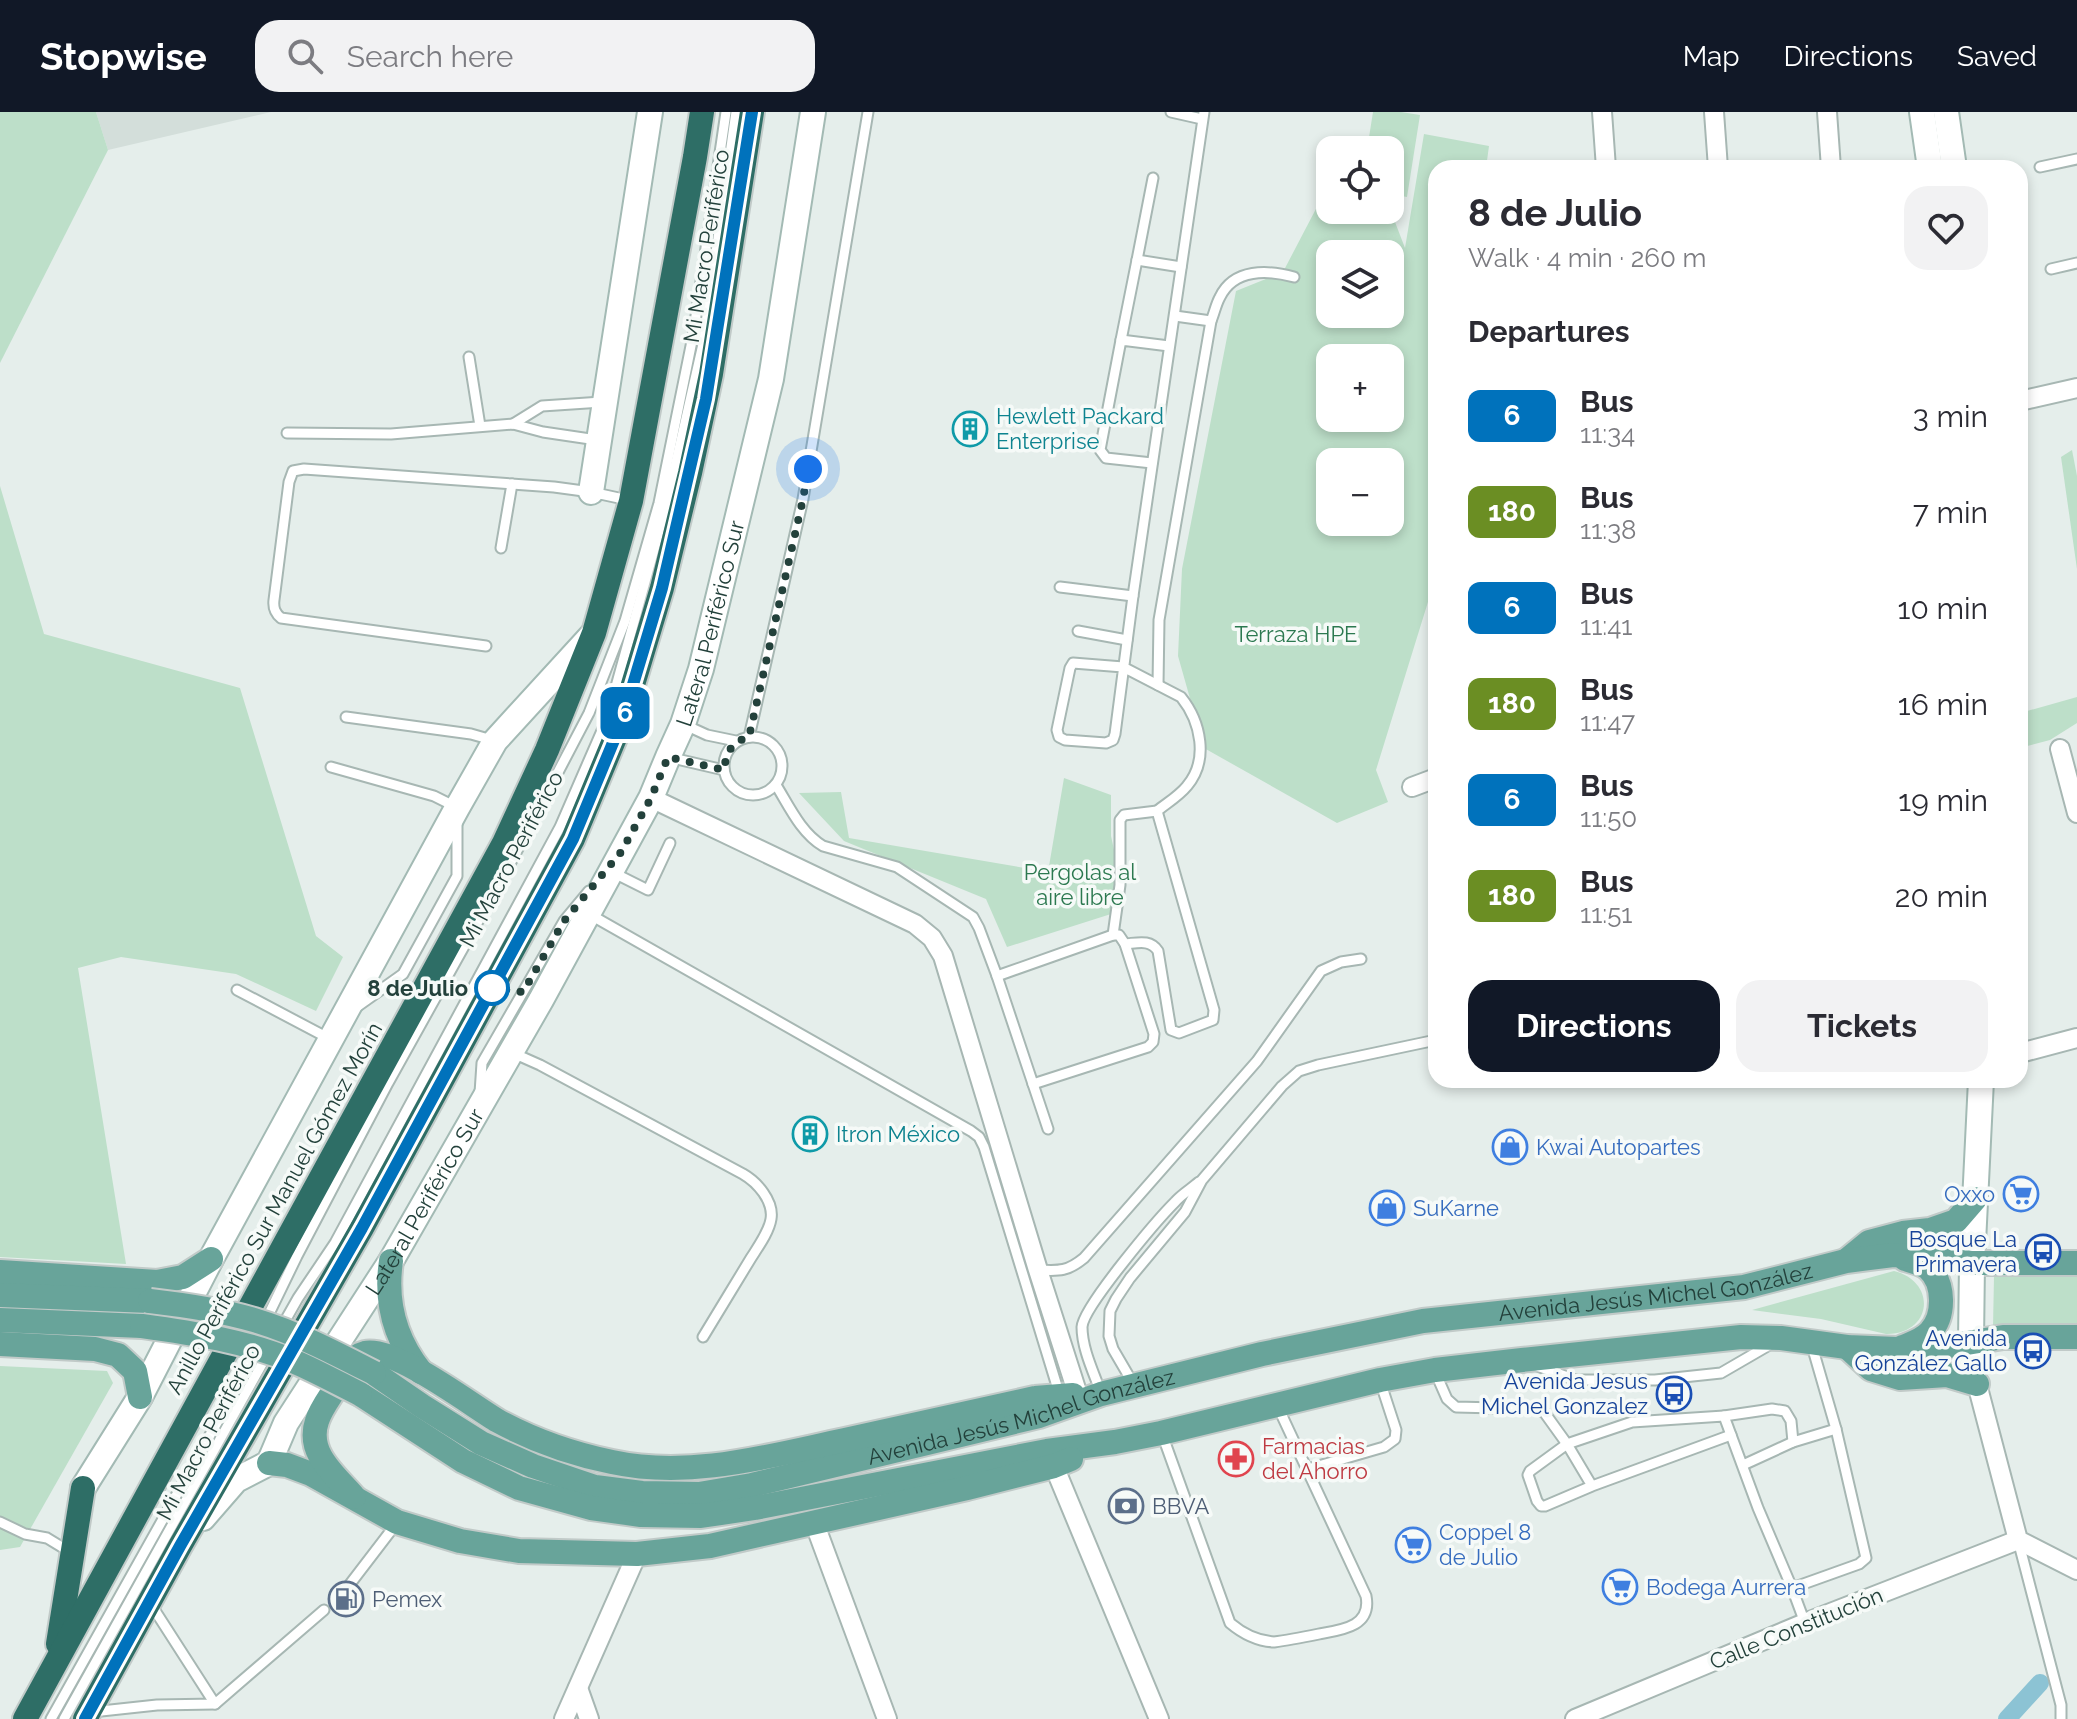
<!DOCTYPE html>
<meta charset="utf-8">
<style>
body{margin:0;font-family:Raleway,sans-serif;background:#f2f2f3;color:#2b2b33;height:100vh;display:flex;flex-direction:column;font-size:30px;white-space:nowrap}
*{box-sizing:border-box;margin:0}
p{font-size:26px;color:#7c7c81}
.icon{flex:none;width:44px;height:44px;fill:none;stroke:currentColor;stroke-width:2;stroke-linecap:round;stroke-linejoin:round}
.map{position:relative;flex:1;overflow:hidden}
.sheet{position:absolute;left:1428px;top:48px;width:600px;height:928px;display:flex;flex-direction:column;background:#fff;border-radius:24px;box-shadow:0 4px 12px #0003}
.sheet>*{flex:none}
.badge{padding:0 16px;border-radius:12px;font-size:28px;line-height:52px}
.controls{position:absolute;left:1316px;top:24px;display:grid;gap:16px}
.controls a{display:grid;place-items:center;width:88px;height:88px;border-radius:16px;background:#fff;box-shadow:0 4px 12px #0003;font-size:40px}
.you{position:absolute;width:40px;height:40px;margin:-20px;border:6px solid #fff;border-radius:50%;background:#1a73e8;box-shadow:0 0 0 12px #1a73e833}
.map>.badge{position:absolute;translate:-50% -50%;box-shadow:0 0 0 4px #fff}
h2{padding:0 40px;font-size:30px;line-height:72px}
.round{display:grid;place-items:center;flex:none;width:84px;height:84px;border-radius:24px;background:#f2f2f3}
.summary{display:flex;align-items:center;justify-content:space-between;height:136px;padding:0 40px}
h1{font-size:38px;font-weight:700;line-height:60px}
.cta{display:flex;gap:16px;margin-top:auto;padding:16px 40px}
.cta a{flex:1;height:92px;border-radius:24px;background:#111827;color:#fff;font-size:32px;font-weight:700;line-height:92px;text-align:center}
.cta a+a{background:#f2f2f3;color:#2b2b33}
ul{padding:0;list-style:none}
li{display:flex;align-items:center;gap:24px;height:96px;padding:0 40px}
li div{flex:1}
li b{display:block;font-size:30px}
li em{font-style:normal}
li .badge{min-width:88px;font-weight:700;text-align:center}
header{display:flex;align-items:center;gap:48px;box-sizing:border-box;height:112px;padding:0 40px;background:#111827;color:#fff}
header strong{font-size:38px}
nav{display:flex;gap:44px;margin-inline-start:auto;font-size:28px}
.search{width:560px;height:72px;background:#f2f2f3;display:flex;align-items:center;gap:20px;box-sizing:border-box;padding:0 28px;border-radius:24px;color:#7c7c81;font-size:30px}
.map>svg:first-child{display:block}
</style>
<header>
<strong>Stopwise</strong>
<div class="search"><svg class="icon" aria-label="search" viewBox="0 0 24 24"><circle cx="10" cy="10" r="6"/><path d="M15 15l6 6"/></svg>Search here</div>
<nav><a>Map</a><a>Directions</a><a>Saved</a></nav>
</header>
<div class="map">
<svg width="2077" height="1607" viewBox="0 0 2077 1607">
<rect width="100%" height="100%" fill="#e5eeeb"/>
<!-- built -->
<path fill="#d3deda" d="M96,0h175l-163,38z"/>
<!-- green -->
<g fill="#bddfc9" fill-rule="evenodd">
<path d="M0,0h96l12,38 -108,213z"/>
<path d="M1373,0h28l19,3 -13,82 -17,-3v-44h-23z"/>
<path d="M1424,22l65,12 -3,22h-50v408l-60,194 12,32 -51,21 -133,-75 -26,-92 4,-87 54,-278 47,-19 47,-90v28l60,-1 15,39zM1330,142h60v60h-60zM1330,246h60v60h-60zM1330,350h60v60h-60z"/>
<path d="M2072,338l5,26v93l-16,-112z"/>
<path d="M0,374l44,148 196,54 76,248 27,21 -27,54 -80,-37 -115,-17 -43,11 48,296 -126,-7z"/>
<path d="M2077,585v26l-27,17 -30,8v-35z"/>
<path d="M1064,666l47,17v41l7,32 -7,46 -104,33 -21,-48 -142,-58 -45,-48 42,-1 8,46 199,34z"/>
<path d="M1894,1159c44,11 38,64 -8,63l-65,-15 -69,-9z"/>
<path d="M2077,1163v48l-84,4 1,-50z"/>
<path d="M0,1254l107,5 6,12 -93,164 -20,3z"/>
</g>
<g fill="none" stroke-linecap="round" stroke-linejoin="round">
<!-- canal -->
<path stroke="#8cc3d4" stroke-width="18" d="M2007,1607l33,-36"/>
<!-- lane casing -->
<g stroke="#a7b7b3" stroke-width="13">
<g id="lane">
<path d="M1171,0l31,7"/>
<path d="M2040,55l37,-8"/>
<path d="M1137,148l16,-82"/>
<path d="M2051,157l26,-6"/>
<path d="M1175,204l36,5"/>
<path d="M1121,228l16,-80 44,7"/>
<path d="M469,245l11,69"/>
<path d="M513,312l29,-18 60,-4"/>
<path d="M287,321l104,1 122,-10 30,8 54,8"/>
<path d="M1152,351l-46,-5 -6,-8 21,-110 48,6"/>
<path d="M501,436l11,-64"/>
<path d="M1060,475l73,9"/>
<path d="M1078,519l49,9"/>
<path d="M486,534l-205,-28c-6,-5 -8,-10 -7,-18l15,-118 4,-11 11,-2 250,18 37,5 37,8"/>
<path d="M1158,573l1,-65 52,-299c3,-7 5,-17 9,-24 14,-29 48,-27 74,-20"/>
<path d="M346,605l125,17 21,6"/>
<path d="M683,612l24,11 29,6"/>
<circle cx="753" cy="654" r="29"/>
<path d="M749,625l54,-238 65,-387"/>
<path d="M668,645l56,13"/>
<path d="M331,655l103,29 22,11"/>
<path d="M776,673c13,21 25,48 47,61l74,21 76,50 6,11 18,48 51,153"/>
<path d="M1157,699c10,-8 22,-15 30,-25 22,-26 14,-64 -6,-89l-58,-30 -50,-4 -3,5 -13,62 2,7 6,3 41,3 7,-3 2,-6 18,-138 71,-484"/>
<path d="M614,761l34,17 22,-47"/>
<path d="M589,802l382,217 8,6 5,10 76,249"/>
<path d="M1113,823l7,-50v-65l4,-5 33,-4 57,199 -1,10 -34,13 -8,-3 -13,-79c-8,-12 -20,-8 -33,-7"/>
<path d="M997,864l116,-41h6l6,9 29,90 -1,8 -5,5 -115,37"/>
<path d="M237,878l93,49"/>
<path d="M358,894l45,-32 54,-98v-54"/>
<path d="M513,941l27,12 203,109c14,8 31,27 28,45 -2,13 -13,28 -20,39 -16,26 -32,53 -48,79"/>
<path d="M480,981l2,-30 82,-142 25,-30"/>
<path d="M1038,1158c21,1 29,2 46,-12l173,-197 64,-90 20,-9 20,-3"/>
<path d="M265,1210l32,-66 91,-173 123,-221 78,-149 36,-92 34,-118 34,-167 33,-224"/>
<path d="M281,1216l17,-30 37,-55 225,-416 47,-108 59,-213 37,-162 33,-232"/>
<path d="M1537,1254l39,14h79l66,-7 50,-29"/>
<path d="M1436,1262l11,25 9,8 79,2 9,3 23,32 65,-22 92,-6 34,92 34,80 67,-24 7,-6 -30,-129 -24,-83"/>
<path d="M1134,1273l-21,-36 -4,-13 1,-25 6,-12 14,-21 55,-66 17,-32 80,-94 17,-15 19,-6 118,-25"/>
<path d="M1101,1281c-7,-20 -19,-44 -19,-66 1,-20 76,-108 93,-125 7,-8 16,-13 24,-20"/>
<path d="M1724,1304l48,-7 13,2 6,10 2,21"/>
<path d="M1162,1322l68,189c13,11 27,18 44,19 15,-2 30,-5 45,-8 22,-4 53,-7 47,-38l-89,-191"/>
<path d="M1743,1353l50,-23 43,-13"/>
<path d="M1308,1357l76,-22 11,-8 1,-9 -16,-49"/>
<path d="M1592,1374l-25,-42 -37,27 -2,4 9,26 4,5h4l47,-20 139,-51"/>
<path d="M0,1410l25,12 22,4 23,14"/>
<path d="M2018,1428l43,165v14"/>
<path d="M347,1476l49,-64"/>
<path d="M1792,1476l13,35"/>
<path d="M152,1494l63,98"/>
<path d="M92,1600l65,-7 58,-1 109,-94"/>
<path d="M51,1607l168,-300 33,-69"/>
<path d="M64,1607l203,-364"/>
</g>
</g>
<!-- street casing -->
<g stroke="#a7b7b3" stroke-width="22">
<g id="street">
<path d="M1602,0l4,56"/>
<path d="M1714,0l4,56"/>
<path d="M1827,0l4,56"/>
<path d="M2020,289l57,-13"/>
<path d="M2060,637l17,64"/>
<path d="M1412,675l24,-9"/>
<path d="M651,686l264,126 17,14 11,18 95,314 40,125"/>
<path d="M2020,941l57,-15"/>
<path d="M1971,1230l6,42 41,156 59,30"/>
<path d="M1054,1354l105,253"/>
<path d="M814,1410l73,197"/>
<path d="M578,1576l11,31"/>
<path d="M564,1607l73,-165"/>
<path d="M1575,1607l230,-96 213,-83"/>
</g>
</g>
<!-- secondary casing -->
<g stroke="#a3bab4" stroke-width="28">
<g id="secondary">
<path d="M1922,0l8,56"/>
<path d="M1946,0l8,56"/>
<path d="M591,380l59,-380"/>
<path d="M1971,1230l1,-79 9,-183"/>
<path d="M83,1376l57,-91 71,-138 246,-451 38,-67 97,-106"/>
<path id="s1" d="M203,1406l33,-38 33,-17 17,-40 105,-162 150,-261 110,-202 17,-41 15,-33 18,-55 70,-290 42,-267"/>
</g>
</g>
<!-- primary casing -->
<g stroke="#c1cac8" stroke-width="28">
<g id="primary">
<path d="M1847,1148l22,-18 34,-9 27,-3 26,-9 19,-22"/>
<path d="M391,1149c-6,40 4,78 30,111"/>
<path d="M0,1160l157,10 26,-5 28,-18"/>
<path d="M0,1183l150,6"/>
<path d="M0,1208l142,6"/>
<path d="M0,1232l95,5 23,6 17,16 5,26"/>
<path d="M1847,1235l24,22 29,9 47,-3 30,9"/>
<path d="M1903,1235c10,-4 20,-7 27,-15 15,-16 15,-49 -2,-64 -7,-5 -16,-7 -23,-9"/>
<path id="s2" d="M374,1261l48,33 59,37 52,23 62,21 47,6 57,1 53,-9 287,-69 62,-22 161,-40 161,-33 321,-34 102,-26 47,-6 41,2 38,6h105"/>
<path d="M360,1282l103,67 56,27 72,20 50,7 60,1 54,-8 292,-57 68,-9 46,-9 219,-53 55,-10 87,-10 219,-23 40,1 66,9 50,2h34l72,-12h74"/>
<path d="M269,1351l18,2 24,9 86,48 63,19 59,10 118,3 73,-8 257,-58 87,-22 17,-7"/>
<path d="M354,1385c-19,-22 -48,-44 -37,-76 4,-13 14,-25 21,-37 7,-12 12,-27 27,-31 29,-7 106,52 133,68 35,19 75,33 114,41 78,17 157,-6 233,-22 64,-14 127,-28 190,-42l38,-3"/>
</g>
</g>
<!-- highway casing -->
<g stroke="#c1cac8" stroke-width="28">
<g id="highway">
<path d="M58,1532l25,-156"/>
<path d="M25,1607l479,-876 43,-93 47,-117 37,-132 64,-344 7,-45"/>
<path d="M85,1607l95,-173 182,-318 211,-389 49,-118 40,-133 28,-115 21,-99 41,-262"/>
</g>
</g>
<!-- lane -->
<use href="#lane" stroke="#fff" stroke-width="9"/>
<!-- street -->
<use href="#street" stroke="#fff" stroke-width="18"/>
<!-- secondary -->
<use href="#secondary" stroke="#fff" stroke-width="24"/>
<!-- primary -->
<use href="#primary" stroke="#68a49a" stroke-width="24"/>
<!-- highway -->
<use href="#highway" stroke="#2e6e66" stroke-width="24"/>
<!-- primary-bridge casing -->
<g stroke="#c1cac8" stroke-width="28" stroke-linecap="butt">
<g id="primary-bridge">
<path d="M150,1189c35,4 70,9 104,19 43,13 81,33 120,53"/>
<path d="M142,1214c51,7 103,15 151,35 23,10 45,22 67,33"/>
</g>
</g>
<!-- primary-bridge -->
<use href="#primary-bridge" stroke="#68a49a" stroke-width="24"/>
</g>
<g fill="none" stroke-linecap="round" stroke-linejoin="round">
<!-- line casing -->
<g stroke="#fff" stroke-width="18">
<path id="line" d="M85,1607l95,-173 182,-318 211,-389 49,-118 40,-133 44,-189 46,-287"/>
</g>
<!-- line -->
<use href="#line" stroke="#0072bc" stroke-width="12"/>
<!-- walk -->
<path stroke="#23413b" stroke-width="8" stroke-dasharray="0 14.4" d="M492,876l31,4 41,-71 57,-69 30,-54 17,-41 56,13c2,-17 7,-28 25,-33l54,-238 5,-30"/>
</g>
<!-- icons -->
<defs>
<g id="building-ring" transform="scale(1.8)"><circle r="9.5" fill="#f6faf8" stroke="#0f9aa8" stroke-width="1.5"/><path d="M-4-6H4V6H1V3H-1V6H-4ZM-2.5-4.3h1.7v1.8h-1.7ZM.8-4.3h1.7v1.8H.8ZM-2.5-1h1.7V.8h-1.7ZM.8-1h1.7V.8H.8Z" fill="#0f9aa8"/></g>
<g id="shop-ring" transform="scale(1.8)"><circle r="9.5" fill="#f6faf8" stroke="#3f7fe0" stroke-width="1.5"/><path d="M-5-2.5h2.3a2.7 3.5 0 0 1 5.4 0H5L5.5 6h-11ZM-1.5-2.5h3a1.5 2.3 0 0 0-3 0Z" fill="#3f7fe0"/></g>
<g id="supermarket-ring" transform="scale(1.8)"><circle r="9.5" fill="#f6faf8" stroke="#3f7fe0" stroke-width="1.5"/><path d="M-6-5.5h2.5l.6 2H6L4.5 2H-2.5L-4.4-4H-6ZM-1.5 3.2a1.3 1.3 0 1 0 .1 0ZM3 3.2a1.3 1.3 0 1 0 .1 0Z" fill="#3f7fe0"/></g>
<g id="bus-ring" transform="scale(1.8)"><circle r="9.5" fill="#f6faf8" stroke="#1a4fb4" stroke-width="1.5"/><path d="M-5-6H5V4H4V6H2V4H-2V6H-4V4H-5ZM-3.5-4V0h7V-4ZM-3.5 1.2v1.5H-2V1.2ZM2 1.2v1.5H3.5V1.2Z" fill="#1a4fb4"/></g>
<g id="pharmacy-ring" transform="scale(1.8)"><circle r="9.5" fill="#f6faf8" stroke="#e0444e" stroke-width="1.5"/><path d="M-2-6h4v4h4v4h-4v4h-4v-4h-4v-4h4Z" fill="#e0444e"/></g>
<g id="bank-ring" transform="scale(1.8)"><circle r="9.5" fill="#f6faf8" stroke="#5c6f8a" stroke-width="1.5"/><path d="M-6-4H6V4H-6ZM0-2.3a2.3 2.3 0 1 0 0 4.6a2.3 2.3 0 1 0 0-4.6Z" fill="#5c6f8a"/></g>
<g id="fuel-ring" transform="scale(1.8)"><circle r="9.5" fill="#f6faf8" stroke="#5c6f8a" stroke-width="1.5"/><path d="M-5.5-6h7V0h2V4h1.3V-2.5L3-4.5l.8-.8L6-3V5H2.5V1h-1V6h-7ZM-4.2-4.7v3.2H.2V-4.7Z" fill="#5c6f8a"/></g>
</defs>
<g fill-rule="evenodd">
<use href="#building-ring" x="970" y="317"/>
<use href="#building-ring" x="810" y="1022"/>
<use href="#shop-ring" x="1510" y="1035"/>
<use href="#supermarket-ring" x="2021" y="1082"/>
<use href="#shop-ring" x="1387" y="1096"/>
<use href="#bus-ring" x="2043" y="1140"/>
<use href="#bus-ring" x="2033" y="1239"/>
<use href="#bus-ring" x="1674" y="1282"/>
<use href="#pharmacy-ring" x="1236" y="1347"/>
<use href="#bank-ring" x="1126" y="1394"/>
<use href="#supermarket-ring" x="1413" y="1433"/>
<use href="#supermarket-ring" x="1620" y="1475"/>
<use href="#fuel-ring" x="346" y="1487"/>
</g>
<!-- markers -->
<circle fill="#fff" stroke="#0072bc" stroke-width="4" cx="492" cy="876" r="16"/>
<g text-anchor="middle" stroke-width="7" stroke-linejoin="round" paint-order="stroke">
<!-- street labels -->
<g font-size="22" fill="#23413b" stroke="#f6faf8">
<text transform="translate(706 134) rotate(-81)" y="8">Mi Macro Periférico</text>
<text dy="8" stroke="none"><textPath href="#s1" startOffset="1040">Lateral Periférico Sur</textPath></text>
<text transform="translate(511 747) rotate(-62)" y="8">Mi Macro Periférico</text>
<text dy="8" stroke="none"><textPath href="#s1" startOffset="392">Lateral Periférico Sur</textPath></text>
<text transform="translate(274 1096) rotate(-61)" y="8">Anillo Periférico Sur Manuel Gómez Morín</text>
<text dy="8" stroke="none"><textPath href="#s2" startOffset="1334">Avenida Jesús Michel González</textPath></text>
<text dy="8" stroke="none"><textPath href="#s2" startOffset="686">Avenida Jesús Michel González</textPath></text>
<text transform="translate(208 1320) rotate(-62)" y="8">Mi Macro Periférico</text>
<text transform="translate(1796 1516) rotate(-22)" y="8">Calle Constitución</text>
</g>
<!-- culture labels -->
<g font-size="22" fill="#0d838f" stroke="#f6faf8" text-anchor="start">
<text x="996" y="312">Hewlett Packard<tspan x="996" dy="25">Enterprise</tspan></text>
<text x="836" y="1030">Itron México</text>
</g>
<!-- park labels -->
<g font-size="22" fill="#2c7950" stroke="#f6faf8">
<text x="1296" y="530">Terraza HPE</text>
<text x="1080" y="768">Pergolas al<tspan x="1080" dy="25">aire libre</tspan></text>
</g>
<!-- stop labels -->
<g font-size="22" font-weight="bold" fill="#23413b" stroke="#f6faf8" text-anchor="end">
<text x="468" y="884">8 de Julio</text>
</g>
<!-- shop labels -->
<g font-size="22" fill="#366cbe" stroke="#f6faf8" text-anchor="start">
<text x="1536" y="1043">Kwai Autopartes</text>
<text x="1995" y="1090" text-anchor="end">Oxxo</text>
<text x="1413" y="1104">SuKarne</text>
<text x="1439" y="1428">Coppel 8<tspan x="1439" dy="25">de Julio</tspan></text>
<text x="1646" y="1483">Bodega Aurrera</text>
</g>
<!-- transit labels -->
<g font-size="22" fill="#164399" stroke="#f6faf8" text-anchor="end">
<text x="2017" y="1135">Bosque La<tspan x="2017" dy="25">Primavera</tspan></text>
<text x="2007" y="1234">Avenida<tspan x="2007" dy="25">González Gallo</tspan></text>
<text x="1648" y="1277">Avenida Jesus<tspan x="1648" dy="25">Michel Gonzalez</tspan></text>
</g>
<!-- health labels -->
<g font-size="22" fill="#be3a42" stroke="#f6faf8" text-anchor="start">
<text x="1262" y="1342">Farmacias<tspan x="1262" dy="25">del Ahorro</tspan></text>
</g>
<!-- service labels -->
<g font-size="22" fill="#4e5e75" stroke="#f6faf8" text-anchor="start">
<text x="1152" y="1402">BBVA</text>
<text x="372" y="1495">Pemex</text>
</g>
</g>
</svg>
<div class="controls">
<a><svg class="icon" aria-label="locate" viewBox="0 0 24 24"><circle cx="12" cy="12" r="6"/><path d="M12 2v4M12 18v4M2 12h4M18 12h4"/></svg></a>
<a><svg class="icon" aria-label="layers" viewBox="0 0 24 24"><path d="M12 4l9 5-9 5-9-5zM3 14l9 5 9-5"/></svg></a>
<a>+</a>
<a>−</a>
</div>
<div class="you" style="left:808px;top:357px"></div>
<b class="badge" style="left:625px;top:601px;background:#0072bc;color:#fff">6</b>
<section class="sheet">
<div class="summary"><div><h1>8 de Julio</h1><p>Walk · 4 min · 260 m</p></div><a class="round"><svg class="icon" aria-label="heart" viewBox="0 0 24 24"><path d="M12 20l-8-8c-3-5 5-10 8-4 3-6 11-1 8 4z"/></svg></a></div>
<h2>Departures</h2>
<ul>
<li><span class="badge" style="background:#0072bc;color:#fff">6</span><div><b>Bus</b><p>11:34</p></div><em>3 min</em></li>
<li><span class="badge" style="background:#6b8e23;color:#fff">180</span><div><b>Bus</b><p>11:38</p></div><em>7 min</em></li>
<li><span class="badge" style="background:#0072bc;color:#fff">6</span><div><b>Bus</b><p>11:41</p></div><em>10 min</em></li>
<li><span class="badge" style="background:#6b8e23;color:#fff">180</span><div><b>Bus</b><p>11:47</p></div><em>16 min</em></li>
<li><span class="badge" style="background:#0072bc;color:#fff">6</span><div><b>Bus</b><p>11:50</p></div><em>19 min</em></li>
<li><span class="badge" style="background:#6b8e23;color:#fff">180</span><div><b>Bus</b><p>11:51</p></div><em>20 min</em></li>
</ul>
<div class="cta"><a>Directions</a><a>Tickets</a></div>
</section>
</div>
